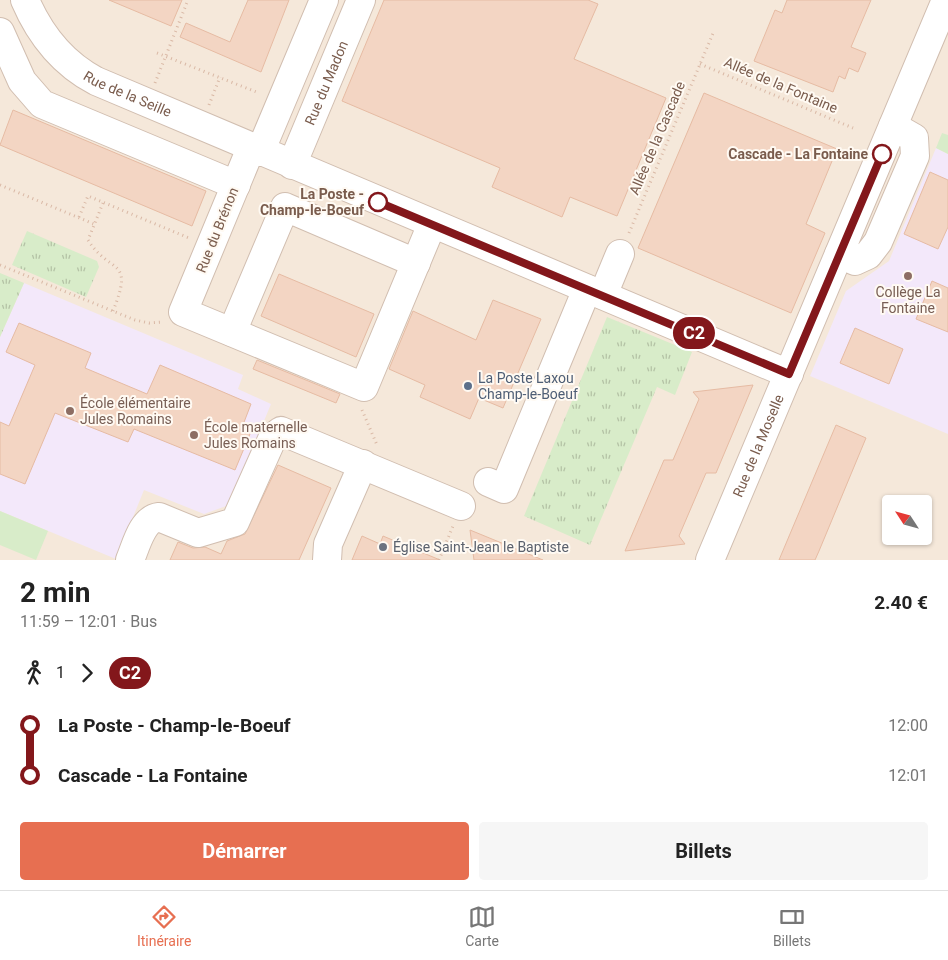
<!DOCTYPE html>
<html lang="fr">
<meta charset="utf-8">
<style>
body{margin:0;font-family:Roboto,sans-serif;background:#f6f6f6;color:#222;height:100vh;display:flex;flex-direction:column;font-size:19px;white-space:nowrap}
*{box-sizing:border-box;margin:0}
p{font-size:16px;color:#767676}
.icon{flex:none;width:28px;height:28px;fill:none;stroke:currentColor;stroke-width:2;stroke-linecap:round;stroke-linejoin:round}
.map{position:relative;height:560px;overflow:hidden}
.drawer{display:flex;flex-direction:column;background:#fff;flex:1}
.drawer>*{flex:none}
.badge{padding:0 10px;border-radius:16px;font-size:18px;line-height:32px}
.needle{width:32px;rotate:306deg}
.fabs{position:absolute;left:882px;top:495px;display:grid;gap:10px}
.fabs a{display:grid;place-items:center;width:50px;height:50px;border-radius:5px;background:#fff;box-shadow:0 1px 4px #0004;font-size:25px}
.map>.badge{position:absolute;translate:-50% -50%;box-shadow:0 0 0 2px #fff}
.legs{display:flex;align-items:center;gap:8px;height:55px;padding:0 20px;font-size:16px}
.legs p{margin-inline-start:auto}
.overview{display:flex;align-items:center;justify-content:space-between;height:85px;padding:0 20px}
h1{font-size:28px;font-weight:700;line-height:38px}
.button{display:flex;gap:10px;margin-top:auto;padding:10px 20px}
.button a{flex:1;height:58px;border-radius:5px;background:#e76f51;color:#fff;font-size:20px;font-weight:700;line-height:58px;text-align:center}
.button a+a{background:#f6f6f6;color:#222}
ul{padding:0 20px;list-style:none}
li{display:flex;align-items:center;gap:18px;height:50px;font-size:19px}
li i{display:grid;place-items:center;width:8px;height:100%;margin:0 6px;background:currentColor}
li i::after{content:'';width:12px;height:12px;margin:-6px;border:4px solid;border-radius:50%;background:#fff}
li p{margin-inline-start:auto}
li:first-child i{background:linear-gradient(#0000 50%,currentColor 0)}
li:last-child i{background:linear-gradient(currentColor 50%,#0000 0)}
.tabs{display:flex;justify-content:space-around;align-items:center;height:70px;border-top:1px solid #e0e0e0;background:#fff;font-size:14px;color:#767676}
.tabs a{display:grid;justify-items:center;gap:2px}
.tabs .selected{color:#e76f51}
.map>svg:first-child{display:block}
</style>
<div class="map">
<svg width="948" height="560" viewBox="0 0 948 560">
<defs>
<pattern id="park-tufts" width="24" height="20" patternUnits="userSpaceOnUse" patternTransform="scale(1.25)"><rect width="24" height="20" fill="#d8ecc9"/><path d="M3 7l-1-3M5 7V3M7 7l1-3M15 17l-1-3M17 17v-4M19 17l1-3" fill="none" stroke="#b4c2a5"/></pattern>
</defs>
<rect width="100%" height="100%" fill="#fdf6ec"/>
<!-- residential -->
<path fill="#f5e8da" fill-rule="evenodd" d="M0,0h948v560h-948zM891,504h33v32h-33z"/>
<!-- education -->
<g fill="#f3e8fa">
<path d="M936,148l12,6v280l-138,-58 36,-85 43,-30z"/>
<path d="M24,283l219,92 -5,14 33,15 -42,101 -25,9 -60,-24 -28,69 -116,-48v-174z"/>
</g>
<!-- park -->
<g fill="url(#park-tufts)">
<path d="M27,231l70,30 2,6 -13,30 -74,-32z"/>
<path d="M0,273l24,10 -24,54z"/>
<path d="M607,317l85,35 -17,43 -18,-8 -67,158 -66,-29z"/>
</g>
<!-- garden -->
<g fill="#d8ecc9">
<path d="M942,133l6,2v19l-12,-6z"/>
<path d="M0,511l48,20 -12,29 -36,-15z"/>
</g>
<!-- building -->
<g fill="#f3d5c3" stroke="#e6bba3">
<path d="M109,0h73l-11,26z"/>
<path d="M248,0h41l-28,72 -81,-35 6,-14 44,19z"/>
<path d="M384,0h204l10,4 -24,55 92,39 -49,118 -47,-19 -8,20 -70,-30 8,-19 -158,-67z"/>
<path d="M787,0h84l-20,47 15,6 -8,19 -9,-4 -4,11 -6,-3 -6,16 -79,-31 21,-51 7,3z"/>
<path d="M704,93l133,56 -31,75 19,9 -34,80 -153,-65z"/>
<path d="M13,110l193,81 -14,35 -192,-81z"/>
<path d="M930,172l18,8v47l-10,22 -34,-15z"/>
<path d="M279,274l95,40 -18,43 -95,-41z"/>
<path d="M932,281l16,7v44l-32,-13z"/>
<path d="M493,300l48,19 -38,89 -24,-10 -9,21 -50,-22 5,-12 -36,-16 24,-58 63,29z"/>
<path d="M19,323l72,30 -6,15 62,26 13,-29 91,39 -10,26 9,4 -15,36 -101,-41 -6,13 -73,-29 -30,71 -25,-10v-52l9,4 26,-61 -29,-13z"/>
<path d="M855,328l48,21 -14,35 -49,-21z"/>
<path d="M257,360l83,34 -4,9 -83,-34z"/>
<path d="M753,385l-37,88h-10l-27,63 6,8 -60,7 39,-91h9l26,-61 -6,-7z"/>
<path d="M836,425l30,13 -47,113 -4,9h-36z"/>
<path d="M278,465l53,23 -32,72h-129l8,-18 15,6 12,-1 16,7 6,-13 18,-7z"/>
<path d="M470,530l73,30h-69z"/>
<path d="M362,536l18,8 3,-8 57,24h-88z"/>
</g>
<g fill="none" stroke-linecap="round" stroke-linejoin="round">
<!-- minor casing -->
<g stroke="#d1beb0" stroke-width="30">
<g id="minor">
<path id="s1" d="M25,0c15,35 37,63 71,81l693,293"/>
<path d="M0,32l22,49 20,23 194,81"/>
<path d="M251,148l-68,164 181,75 68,-163"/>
<path d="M260,152l64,-152"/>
<path id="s2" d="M292,165l69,-165"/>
<path d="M839,254l16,7 13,-6 10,-13 37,-86 -1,-18 -21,-12"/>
<path d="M603,295l17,-41"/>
<path d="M232,332l53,-125 131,56"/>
<path d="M488,482l16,7 83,-200"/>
<path d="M130,560c6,-14 12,-41 29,-43l39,16 37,-11 38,-85 8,-6 180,75"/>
<path d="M327,560l1,-16 35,-80"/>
<path id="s3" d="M710,560l236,-560"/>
</g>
</g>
<!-- path -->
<g stroke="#d9b8a5" stroke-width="3" stroke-dasharray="1 4" stroke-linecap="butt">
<path d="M157,53l102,40"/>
<path d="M700,64l153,64"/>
<path d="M155,83l33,-83"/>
<path d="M209,105l11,-28"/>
<path d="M0,185l94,39"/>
<path d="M103,203l-15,37c22,35 47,17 25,71"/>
<path d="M79,217l9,-21 101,42"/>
<path d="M629,233l85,-202"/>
<path d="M0,265l135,55 14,3 13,-1"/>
<path d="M362,410l15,35"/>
<path d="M439,560l14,-34"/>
</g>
<!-- minor -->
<use href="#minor" stroke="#fff" stroke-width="28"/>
</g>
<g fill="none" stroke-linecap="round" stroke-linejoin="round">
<!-- line-1 casing -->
<g stroke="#fff" stroke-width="11">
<path id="line-1" d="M378,202l411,172 93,-220"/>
</g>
<!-- line-1 -->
<use href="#line-1" stroke="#83171b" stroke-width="8"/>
</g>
<!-- markers -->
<g fill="#fff" stroke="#83171b" stroke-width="2.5">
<circle cx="882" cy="154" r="9"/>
<circle cx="378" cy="202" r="9"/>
</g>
<g fill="#8d6e63" stroke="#fffaf3" stroke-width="2">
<circle cx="908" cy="276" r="5"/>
<circle cx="70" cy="411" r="5"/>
<circle cx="194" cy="435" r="5"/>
</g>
<circle fill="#5c6f8a" stroke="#fffaf3" stroke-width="2" cx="468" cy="386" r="5"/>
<circle fill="#6b7280" stroke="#fffaf3" stroke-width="2" cx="383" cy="547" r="5"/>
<g text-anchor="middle" stroke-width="4" stroke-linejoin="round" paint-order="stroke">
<!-- street labels -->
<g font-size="14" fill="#7a5c4d" stroke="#fffaf3">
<text dy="5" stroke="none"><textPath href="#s2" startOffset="89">Rue du Madon</textPath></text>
<text transform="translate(781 85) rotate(23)" y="5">Allée de la Fontaine</text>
<text dy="5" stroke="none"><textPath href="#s1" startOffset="144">Rue de la Seille</textPath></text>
<text transform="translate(657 138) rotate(-67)" y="5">Allée de la Cascade</text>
<text transform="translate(217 230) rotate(-68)" y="5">Rue du Brénon</text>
<text dy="5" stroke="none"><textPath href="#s3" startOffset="124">Rue de la Moselle</textPath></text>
</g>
<!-- stop labels -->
<g font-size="14" font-weight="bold" fill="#7a5c4d" stroke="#fffaf3" text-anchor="end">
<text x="868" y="159">Cascade - La Fontaine</text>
<text x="364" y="199">La Poste -<tspan x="364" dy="16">Champ-le-Boeuf</tspan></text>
</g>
<!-- education labels -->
<g font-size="14" fill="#785e54" stroke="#fffaf3" text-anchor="start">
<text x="908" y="297" text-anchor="middle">Collège La<tspan x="908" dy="16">Fontaine</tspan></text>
<text x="80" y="408">École élémentaire<tspan x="80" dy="16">Jules Romains</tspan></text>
<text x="204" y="432">École maternelle<tspan x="204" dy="16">Jules Romains</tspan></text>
</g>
<!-- service labels -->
<g font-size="14" fill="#4e5e75" stroke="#fffaf3" text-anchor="start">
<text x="478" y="383">La Poste Laxou<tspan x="478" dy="16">Champ-le-Boeuf</tspan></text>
</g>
<!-- worship labels -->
<g font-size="14" fill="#5b616d" stroke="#fffaf3" text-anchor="start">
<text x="393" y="552">Église Saint-Jean le Baptiste</text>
</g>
</g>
</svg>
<div class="fabs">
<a><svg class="needle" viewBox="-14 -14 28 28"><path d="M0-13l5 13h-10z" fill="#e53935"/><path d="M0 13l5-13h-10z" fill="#767676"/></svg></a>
</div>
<b class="badge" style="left:694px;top:333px;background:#83171b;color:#fff">C2</b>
</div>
<section class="drawer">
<div class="overview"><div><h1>2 min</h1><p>11:59 – 12:01 · Bus</p></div><b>2.40 €</b></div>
<div class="legs"><svg class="icon" aria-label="walk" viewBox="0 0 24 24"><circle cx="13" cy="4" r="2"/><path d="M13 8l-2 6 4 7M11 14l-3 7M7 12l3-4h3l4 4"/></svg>1<svg class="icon" aria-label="forward" viewBox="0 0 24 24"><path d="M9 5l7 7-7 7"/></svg><b class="badge" style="background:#83171b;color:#fff">C2</b></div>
<ul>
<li><i style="color:#83171b"></i><b>La Poste - Champ-le-Boeuf</b><p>12:00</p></li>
<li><i style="color:#83171b"></i><b>Cascade - La Fontaine</b><p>12:01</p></li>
</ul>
<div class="button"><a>Démarrer</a><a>Billets</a></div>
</section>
<nav class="tabs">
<a class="selected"><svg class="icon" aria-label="directions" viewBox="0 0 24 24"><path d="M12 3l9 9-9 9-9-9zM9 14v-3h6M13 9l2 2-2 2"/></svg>Itinéraire</a>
<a><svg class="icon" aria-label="map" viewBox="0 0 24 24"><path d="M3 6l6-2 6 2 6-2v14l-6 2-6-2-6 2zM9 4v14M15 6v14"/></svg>Carte</a>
<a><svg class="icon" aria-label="tickets" viewBox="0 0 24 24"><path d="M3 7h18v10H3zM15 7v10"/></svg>Billets</a>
</nav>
